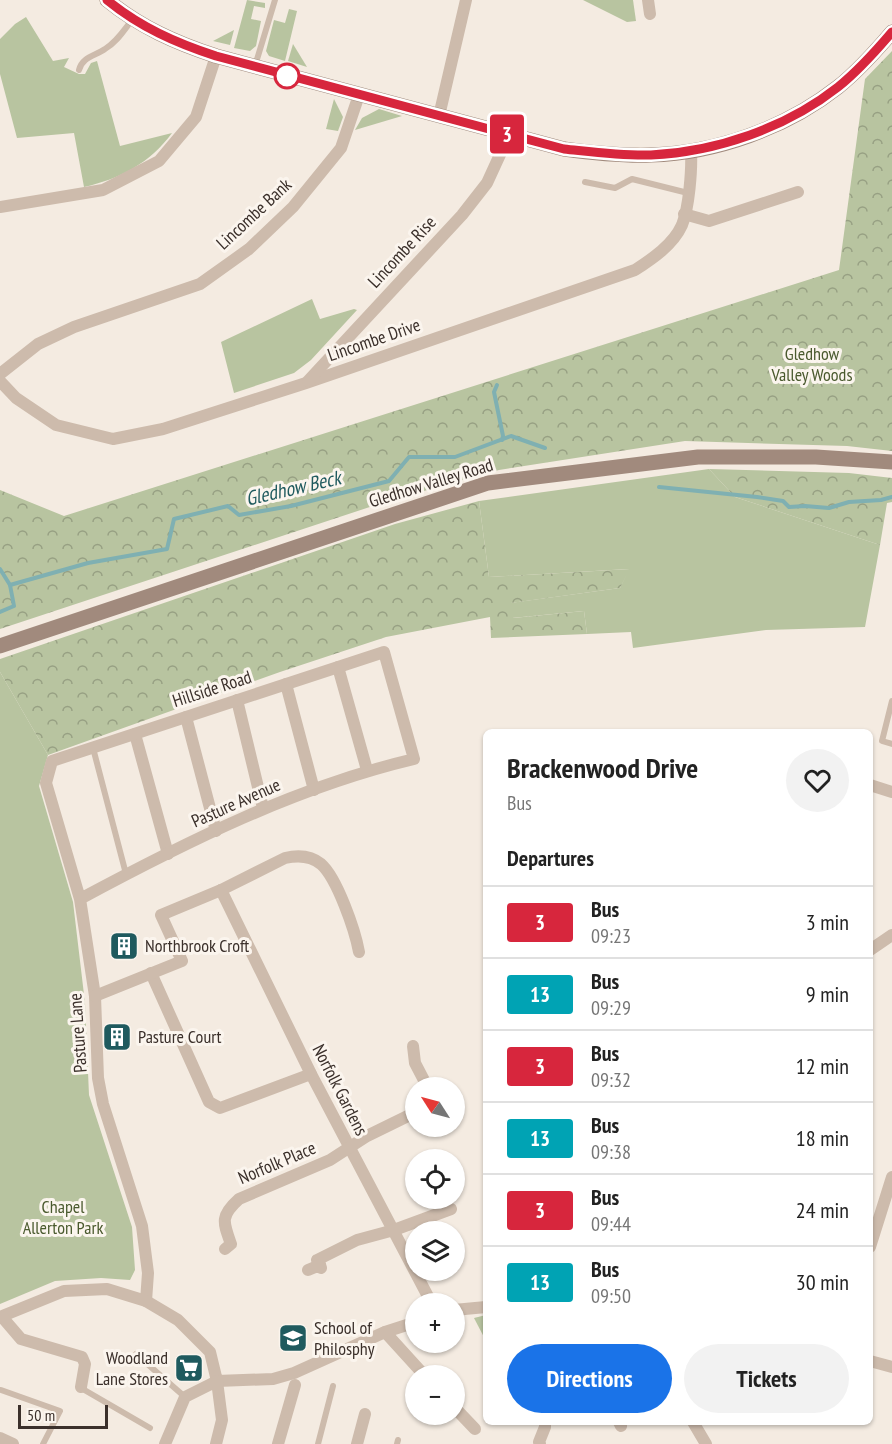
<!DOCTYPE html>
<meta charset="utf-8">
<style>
body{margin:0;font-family:"PT Sans Narrow",sans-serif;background:#f2f2f2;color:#222;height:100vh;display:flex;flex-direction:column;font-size:22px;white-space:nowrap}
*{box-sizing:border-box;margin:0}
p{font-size:20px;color:#767676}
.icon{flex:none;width:33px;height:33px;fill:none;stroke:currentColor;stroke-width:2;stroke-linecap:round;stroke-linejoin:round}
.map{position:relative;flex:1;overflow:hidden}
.drawer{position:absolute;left:483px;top:729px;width:390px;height:696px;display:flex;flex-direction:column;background:#fff;border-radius:9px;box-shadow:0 2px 4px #0004}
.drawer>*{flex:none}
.badge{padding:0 12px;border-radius:4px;font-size:21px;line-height:39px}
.needle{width:39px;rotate:306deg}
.controls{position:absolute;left:405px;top:1077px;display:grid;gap:12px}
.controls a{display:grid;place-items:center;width:60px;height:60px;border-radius:50%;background:#fff;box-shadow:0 2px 4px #0004;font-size:30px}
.scale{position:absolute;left:18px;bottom:15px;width:90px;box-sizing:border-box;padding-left:6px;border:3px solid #3b302b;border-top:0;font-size:16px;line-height:21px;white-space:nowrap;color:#3b302b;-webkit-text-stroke:4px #fbf5ee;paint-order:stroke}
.map>.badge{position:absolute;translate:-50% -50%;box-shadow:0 0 0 3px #fff}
h2{padding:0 24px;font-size:22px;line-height:54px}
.round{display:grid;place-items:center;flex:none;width:63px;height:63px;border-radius:32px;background:#f2f2f2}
.headline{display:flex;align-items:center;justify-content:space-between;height:102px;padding:0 24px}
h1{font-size:28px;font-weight:800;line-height:45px}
.cta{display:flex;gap:12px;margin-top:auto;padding:12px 24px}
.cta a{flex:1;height:69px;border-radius:36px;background:#1a73e8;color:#fff;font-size:24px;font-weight:800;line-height:69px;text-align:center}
.cta a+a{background:#f2f2f2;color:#222}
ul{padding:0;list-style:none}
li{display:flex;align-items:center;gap:18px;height:72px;padding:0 24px;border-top:2px solid #e0e0e0}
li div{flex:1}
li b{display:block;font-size:22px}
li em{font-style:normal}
li .badge{min-width:66px;font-weight:700;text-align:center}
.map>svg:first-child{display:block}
</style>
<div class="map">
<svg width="892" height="1444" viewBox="0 0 892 1444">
<defs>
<pattern id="forest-crowns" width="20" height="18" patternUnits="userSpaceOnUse" patternTransform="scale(1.5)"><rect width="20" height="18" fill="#b8c4a0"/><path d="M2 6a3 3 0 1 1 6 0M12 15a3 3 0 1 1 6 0" fill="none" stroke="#97a083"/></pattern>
</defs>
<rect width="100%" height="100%" fill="#f4ebe1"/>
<!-- green -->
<g fill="#b8c4a0">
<path d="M247,0l18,3v5l-11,-2 -3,13 10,2 -5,25 -6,5 -16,-3z"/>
<path d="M583,0h50l3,21 -9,1z"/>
<path d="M289,9l8,2 -12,50 -16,-5 -3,-5 8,-31 11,3z"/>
<path d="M26,17l27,44 16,-3 -5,9 15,7h6l6,-11 6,-2 23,85 52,-13c-22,30 -52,46 -88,54l-10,-54 -57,5 -17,-64v-35l15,-15z"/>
<path d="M234,30l-4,15 -17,-4z"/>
<path d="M293,44l14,23 -19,-6z"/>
<path d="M334,99l9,18 -5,14 -12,-2z"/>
<path d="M379,109l23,7 -47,14 7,-12z"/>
<path d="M312,299l8,20 34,-10 3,1 -46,50 -17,13 -60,20 -13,-51z"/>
<path d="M709,469l26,28 145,48 -15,82 -99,3 -133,18 -2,-16 -44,2 -3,-23 -72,7 -2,-15 110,-15 9,-19 -140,8 -10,-76z"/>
<path d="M0,672l48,83 -9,31 34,116 12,101 4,92 43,132 3,43 -5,10 -29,-2 -46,3 -55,23z"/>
<path d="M486,1315v26l-12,-23z"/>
</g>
<!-- forest -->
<g fill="url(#forest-crowns)">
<path d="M892,51v400l-45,-5 -162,-5 -186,29 -108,30 -391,129v-139l64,26 775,-246 26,-191z"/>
<path d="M709,469l140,4 43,5v24l-5,1 -7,42 -145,-48z"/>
<path d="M479,501l10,76 141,-8 -10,19 -109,15 2,15 71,-7 3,23 -96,4 -1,-21 -104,20 -106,35 -232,83 -48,-83v-13l395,-135z"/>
</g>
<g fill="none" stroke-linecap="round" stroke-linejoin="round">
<!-- stream -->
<g stroke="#7fb0b2" stroke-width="4">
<path d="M497,385l-3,7 9,44 -1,4"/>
<path d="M659,487l98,10 26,4 6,6 16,-1 24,2 20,-6 32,-2 11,-3"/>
<path d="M0,569l10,16 78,-22 79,-14 7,-30 54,-13 11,9 52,-9 98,-25 20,-24h46l56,-21 34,12"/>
<path d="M0,612l14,-6 -4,-21"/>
</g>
<!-- lane -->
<g stroke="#cdbbac" stroke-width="6">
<path d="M255,66l20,-66"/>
<path d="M79,70c3,-13 16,-14 26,-21 12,-7 19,-19 27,-29"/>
<path d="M585,182l30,6 17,-9 56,14"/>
<path d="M892,701l-10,40 10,3"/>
<path d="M93,748l33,126"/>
<path d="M136,1354l49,43"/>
<path d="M81,1388l69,40"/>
<path d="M1,1390l59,21 -17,33"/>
<path d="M318,1444l15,-58"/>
<path d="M397,1444l1,-4"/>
</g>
<!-- street -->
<g stroke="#cdbbac" stroke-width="12">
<path d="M648,0l2,14"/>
<path d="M439,116l27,-116"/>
<path d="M0,207l103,-17 56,-29 37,-44 20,-61"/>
<path d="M684,214l25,7 89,-29"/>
<path d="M0,374l38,-30 36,-17 126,-43 49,-35 44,-42 48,-59 18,-53"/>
<path d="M0,381l16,17 40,27 57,14 50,-10 143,-46 329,-113c17,-11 38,-25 47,-45 7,-17 10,-55 9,-74"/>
<path d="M308,381l154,-166 25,-32 22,-48"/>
<path d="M338,667l29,103"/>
<path d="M286,684l28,106"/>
<path d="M237,700l26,108"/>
<path d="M186,717l30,114"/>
<path d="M135,734l33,120"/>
<path d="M870,785l22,7"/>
<path d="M221,890l90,184 121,230"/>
<path d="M80,899c106,-57 216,-112 334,-140l-30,-107 -332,109 -6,22 34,116 15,97 3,82 5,26 39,122 6,47 -2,28"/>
<path d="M870,950l22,-15"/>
<path d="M151,973l58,129 11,6 91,-34"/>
<path d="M95,996l87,-35 -21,-46 60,-25 64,-32c13,-3 25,-3 36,6 16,14 34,66 38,88"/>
<path d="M413,1046l2,17 13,25"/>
<path d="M870,1247l22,-70"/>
<path d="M225,1249l6,-5c-8,-22 -11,-28 8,-45l91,-39 37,-24 49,-24"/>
<path d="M320,1265l-3,-5 40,-20 37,-10 57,-21"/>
<path d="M308,1270l12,-5 1,3"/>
<path d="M454,1310l32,-3"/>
<path d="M0,1317l64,-26 43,-2 39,12 32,19 32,32 7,29 56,-2 21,-6 91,-41 31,-10"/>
<path d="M2,1317l19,22 61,18 3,7 -4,23"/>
<path d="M385,1332l40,44"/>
<path d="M870,1361l22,6"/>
<path d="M454,1407l21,22"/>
<path d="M619,1422l2,4"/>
<path d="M693,1422l13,22"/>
<path d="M0,1438l13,6"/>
<path d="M165,1444l20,-47 32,-16 5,39 -6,24"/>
<path d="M278,1444l17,-59"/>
<path d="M357,1444l8,-30"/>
<path d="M540,1444l-1,-2 6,-15v-5"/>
</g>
<!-- secondary -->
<g stroke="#a18a7d" stroke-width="15">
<path d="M107,0c33,27 69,43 109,56l348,93c29,4 58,7 87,6 65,-2 135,-27 187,-68 20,-16 37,-35 54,-55"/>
<path d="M0,646l488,-163 210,-26h118l76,5"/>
</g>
</g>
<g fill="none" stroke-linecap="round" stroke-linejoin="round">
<!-- line casing -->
<g stroke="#fff" stroke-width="14">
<path id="line" d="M107,0c33,27 69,43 109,56l348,93c29,3 58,7 87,6 65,-3 135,-27 187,-68 20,-16 37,-35 54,-55"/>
</g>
<!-- line -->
<use href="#line" stroke="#d7263d" stroke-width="9"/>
</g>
<!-- icons -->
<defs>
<g id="building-square" transform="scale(1.5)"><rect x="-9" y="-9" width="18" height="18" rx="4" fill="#1f5a5e" stroke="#fbf5ee"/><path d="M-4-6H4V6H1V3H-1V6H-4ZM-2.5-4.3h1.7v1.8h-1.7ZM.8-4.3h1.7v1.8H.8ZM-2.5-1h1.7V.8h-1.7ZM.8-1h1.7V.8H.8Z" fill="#fff"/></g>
<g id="university-square" transform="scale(1.5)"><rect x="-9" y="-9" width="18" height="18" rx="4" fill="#1f5a5e" stroke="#fbf5ee"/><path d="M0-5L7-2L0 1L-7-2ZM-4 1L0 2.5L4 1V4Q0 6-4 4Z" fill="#fff"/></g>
<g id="supermarket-square" transform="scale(1.5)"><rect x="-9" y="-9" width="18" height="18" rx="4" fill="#1f5a5e" stroke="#fbf5ee"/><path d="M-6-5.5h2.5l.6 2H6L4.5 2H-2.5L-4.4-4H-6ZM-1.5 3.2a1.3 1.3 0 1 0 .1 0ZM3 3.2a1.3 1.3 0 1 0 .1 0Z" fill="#fff"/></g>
</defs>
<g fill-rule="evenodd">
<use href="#building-square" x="124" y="946"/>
<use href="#building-square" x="117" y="1037"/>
<use href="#university-square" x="293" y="1338"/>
<use href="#supermarket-square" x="189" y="1368"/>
</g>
<!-- markers -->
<circle fill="#fff" stroke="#d7263d" stroke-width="3" cx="287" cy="76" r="12"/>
<g text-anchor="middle" stroke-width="6" stroke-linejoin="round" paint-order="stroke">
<!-- street labels -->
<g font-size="18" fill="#3b302b" stroke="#fbf5ee">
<text transform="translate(254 214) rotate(-43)" y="6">Lincombe Bank</text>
<text transform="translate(402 252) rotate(-47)" y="6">Lincombe Rise</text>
<text transform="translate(374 340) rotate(-19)" y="6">Lincombe Drive</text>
<text transform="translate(431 483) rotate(-17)" y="6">Gledhow Valley Road</text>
<text transform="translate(212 689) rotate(-18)" y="6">Hillside Road</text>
<text transform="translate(236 803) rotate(-24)" y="6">Pasture Avenue</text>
<text transform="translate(78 1033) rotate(-94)" y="6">Pasture Lane</text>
<text transform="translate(340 1090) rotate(63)" y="6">Norfolk Gardens</text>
<text transform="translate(277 1163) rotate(-23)" y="6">Norfolk Place</text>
</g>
<!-- park labels -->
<g font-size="18" fill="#4a5a2e" stroke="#fbf5ee">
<text x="812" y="360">Gledhow<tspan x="812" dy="21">Valley Woods</tspan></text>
<text x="63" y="1213">Chapel<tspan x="63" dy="21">Allerton Park</tspan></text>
</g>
<!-- poi labels -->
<g font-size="18" fill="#3b302b" stroke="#fbf5ee" text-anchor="start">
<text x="145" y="952">Northbrook Croft</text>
<text x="138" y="1043">Pasture Court</text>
<text x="314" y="1334">School of<tspan x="314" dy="21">Philosphy</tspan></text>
<text x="168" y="1364" text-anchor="end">Woodland<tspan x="168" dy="21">Lane Stores</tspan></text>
</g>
<!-- water labels -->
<g font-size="20" font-style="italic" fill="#1f5a5e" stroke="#fbf5ee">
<text transform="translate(293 488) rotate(-13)" y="7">Gledhow Beck</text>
</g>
</g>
</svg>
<div class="controls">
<a><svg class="needle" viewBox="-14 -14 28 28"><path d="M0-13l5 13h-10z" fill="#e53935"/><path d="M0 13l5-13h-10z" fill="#767676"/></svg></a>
<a><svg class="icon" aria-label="locate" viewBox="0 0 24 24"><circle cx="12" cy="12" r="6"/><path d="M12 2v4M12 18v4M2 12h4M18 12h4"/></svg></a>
<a><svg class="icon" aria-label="layers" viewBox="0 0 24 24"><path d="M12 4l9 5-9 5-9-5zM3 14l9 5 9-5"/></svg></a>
<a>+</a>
<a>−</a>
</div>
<div class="scale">50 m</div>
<b class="badge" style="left:507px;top:134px;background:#d7263d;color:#fff">3</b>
<section class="drawer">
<div class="headline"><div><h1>Brackenwood Drive</h1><p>Bus</p></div><a class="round"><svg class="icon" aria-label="heart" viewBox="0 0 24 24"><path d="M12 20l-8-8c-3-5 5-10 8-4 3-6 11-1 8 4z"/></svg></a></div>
<h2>Departures</h2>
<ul>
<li><span class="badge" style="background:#d7263d;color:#fff">3</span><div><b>Bus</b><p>09:23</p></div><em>3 min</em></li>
<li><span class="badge" style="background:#00a3b4;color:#fff">13</span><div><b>Bus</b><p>09:29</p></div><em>9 min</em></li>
<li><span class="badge" style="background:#d7263d;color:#fff">3</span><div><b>Bus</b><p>09:32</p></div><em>12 min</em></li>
<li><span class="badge" style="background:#00a3b4;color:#fff">13</span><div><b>Bus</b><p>09:38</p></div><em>18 min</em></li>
<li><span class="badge" style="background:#d7263d;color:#fff">3</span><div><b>Bus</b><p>09:44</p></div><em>24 min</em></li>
<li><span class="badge" style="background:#00a3b4;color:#fff">13</span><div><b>Bus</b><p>09:50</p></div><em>30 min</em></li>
</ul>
<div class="cta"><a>Directions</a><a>Tickets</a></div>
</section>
</div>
